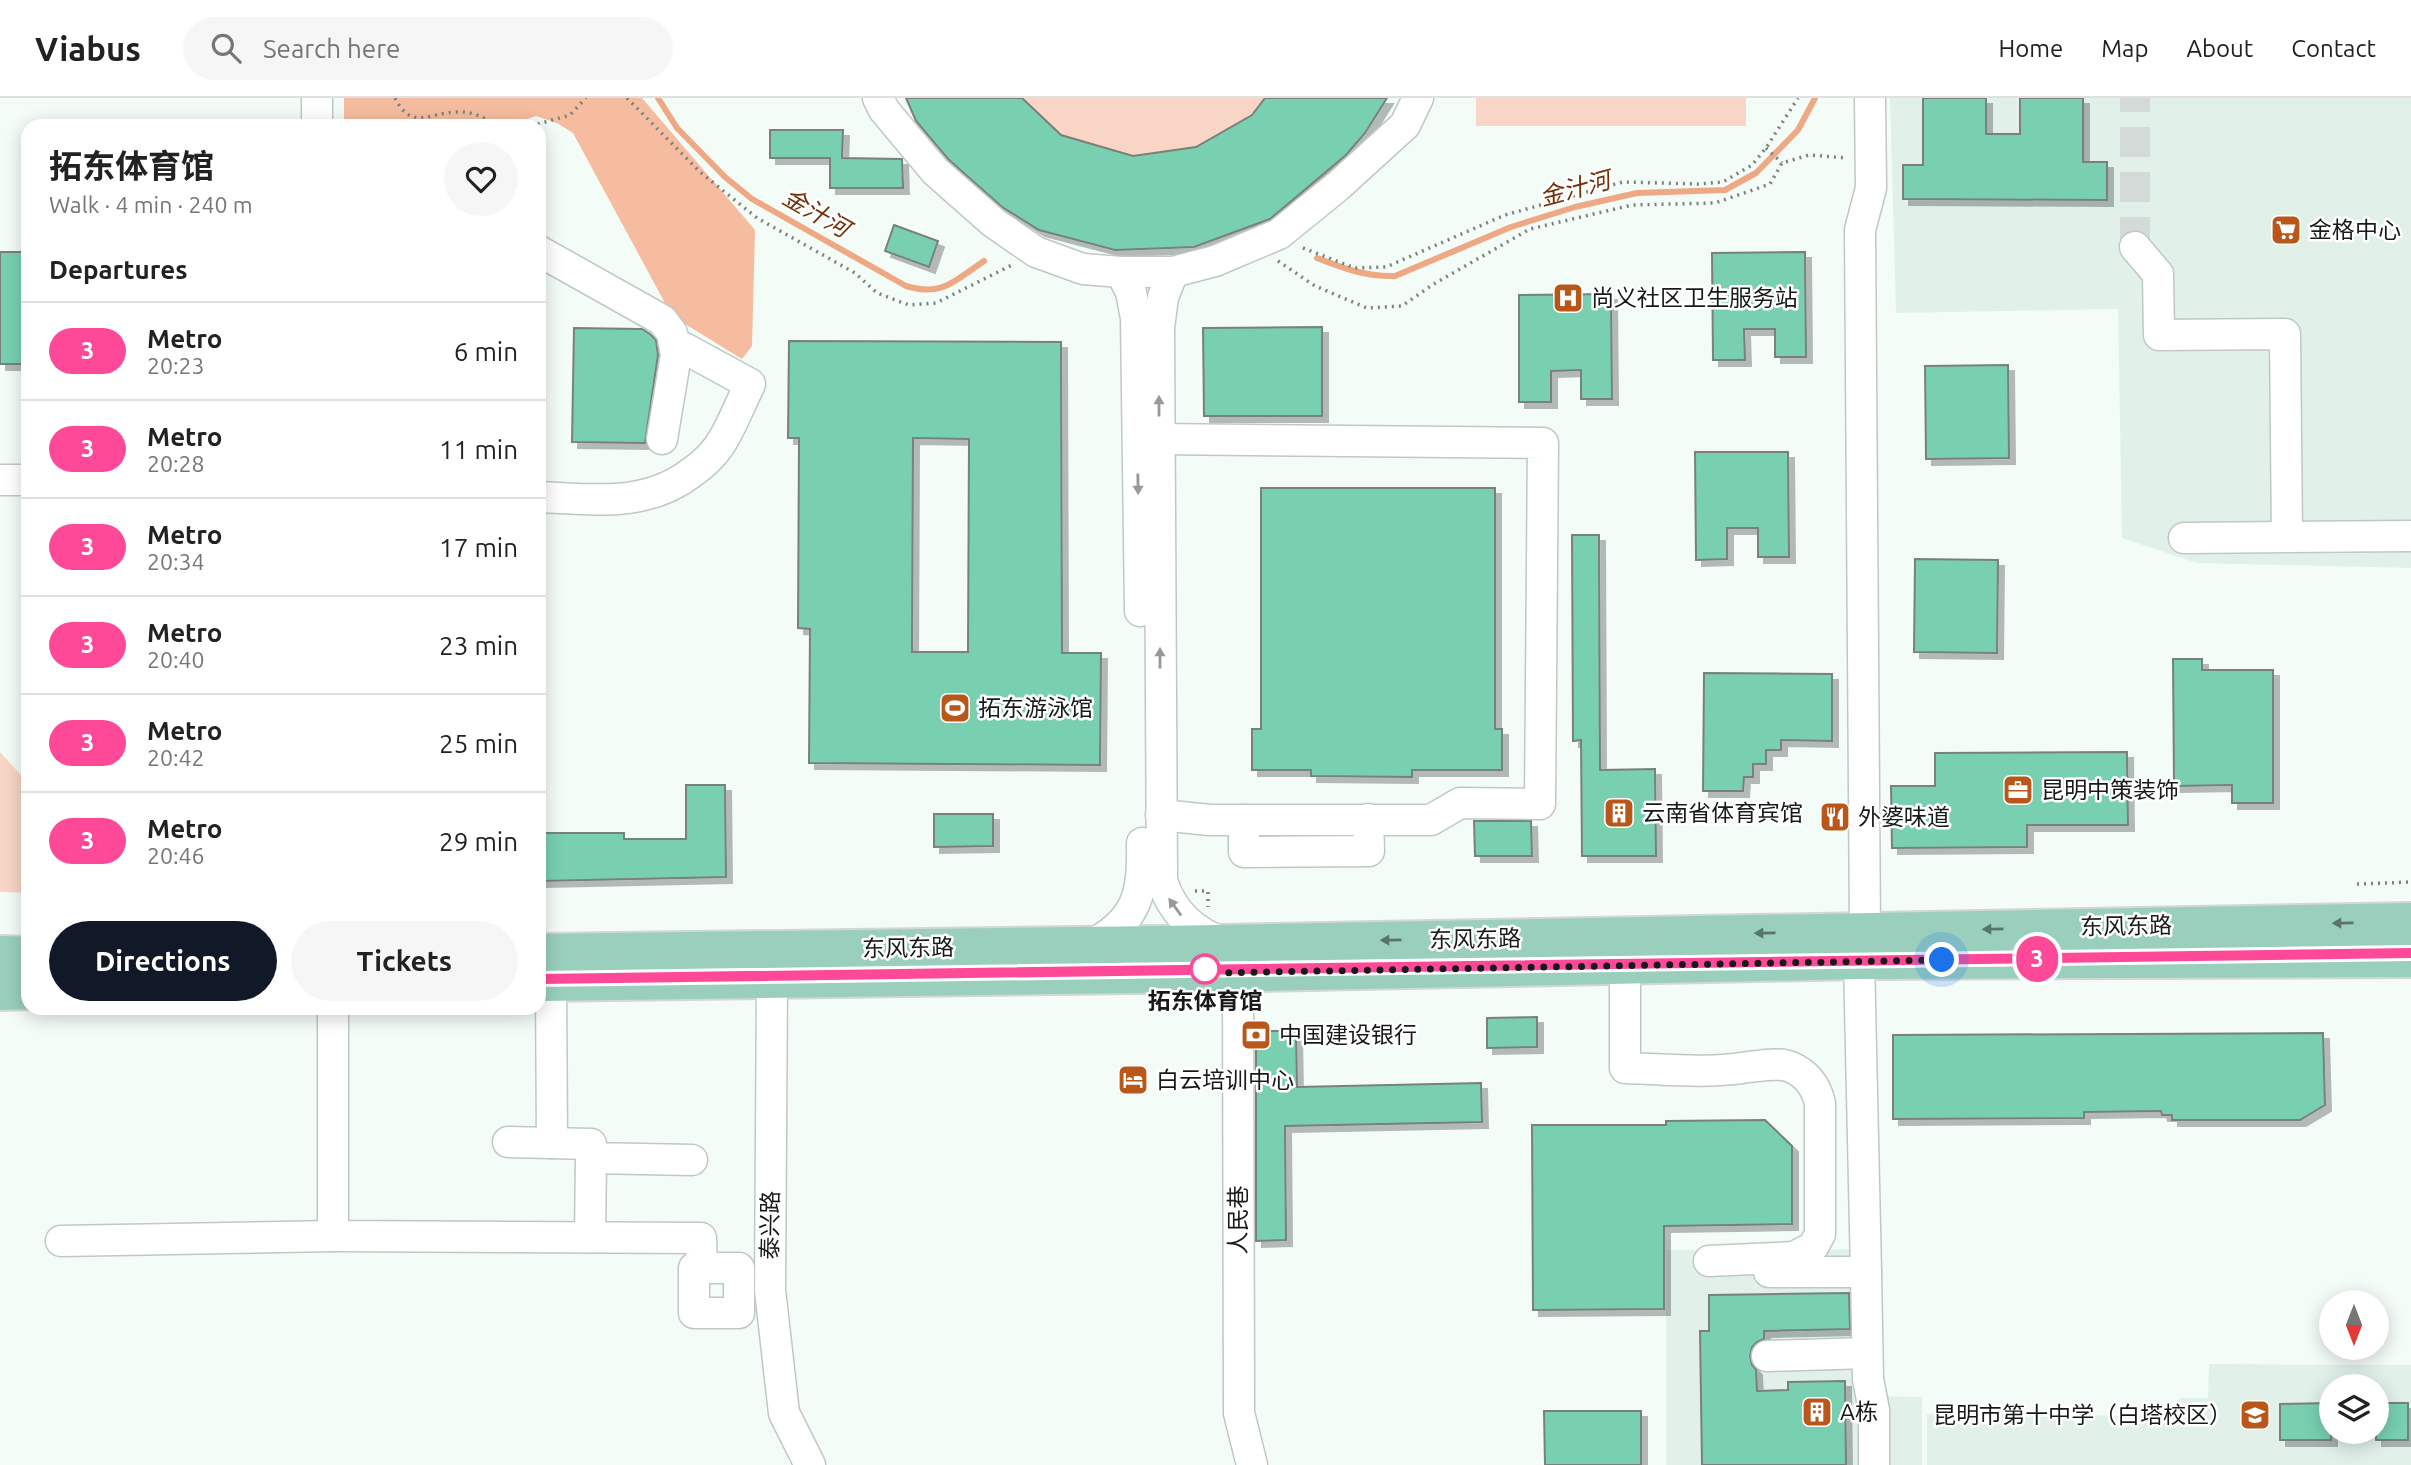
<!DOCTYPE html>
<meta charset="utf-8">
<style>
body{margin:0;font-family:Ubuntu,"Noto Sans SC",sans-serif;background:#f6f6f6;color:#222;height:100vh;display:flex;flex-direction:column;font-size:26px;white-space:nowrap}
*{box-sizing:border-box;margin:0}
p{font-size:23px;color:#767676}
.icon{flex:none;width:38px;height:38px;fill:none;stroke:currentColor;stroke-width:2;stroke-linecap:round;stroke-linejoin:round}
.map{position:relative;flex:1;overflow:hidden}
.side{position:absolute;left:21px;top:21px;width:525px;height:896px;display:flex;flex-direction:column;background:#fff;border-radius:21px;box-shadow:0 4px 18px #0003}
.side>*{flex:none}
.badge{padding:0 14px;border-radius:23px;font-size:24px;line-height:46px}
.needle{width:46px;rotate:180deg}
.fabs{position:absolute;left:2319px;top:1192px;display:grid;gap:14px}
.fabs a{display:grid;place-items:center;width:70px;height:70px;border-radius:50%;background:#fff;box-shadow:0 4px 18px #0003;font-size:35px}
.you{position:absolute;width:35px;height:35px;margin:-18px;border:5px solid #fff;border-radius:50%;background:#1a73e8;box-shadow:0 0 0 10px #1a73e833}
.map>.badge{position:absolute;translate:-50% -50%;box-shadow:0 0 0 4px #fff}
h2{padding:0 28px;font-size:26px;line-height:63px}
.round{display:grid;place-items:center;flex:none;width:74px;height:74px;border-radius:37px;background:#f6f6f6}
.overview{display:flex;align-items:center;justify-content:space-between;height:119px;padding:0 28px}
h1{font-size:33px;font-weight:700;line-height:52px}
.button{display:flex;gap:14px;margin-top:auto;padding:14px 28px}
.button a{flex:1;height:80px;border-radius:42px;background:#111827;color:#fff;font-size:28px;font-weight:700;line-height:80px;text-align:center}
.button a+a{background:#f6f6f6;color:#222}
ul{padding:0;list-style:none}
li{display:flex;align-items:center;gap:21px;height:98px;padding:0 28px;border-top:2px solid #e0e0e0}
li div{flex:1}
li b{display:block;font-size:26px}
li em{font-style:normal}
li .badge{min-width:77px;font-weight:700;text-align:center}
header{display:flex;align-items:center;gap:42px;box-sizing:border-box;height:98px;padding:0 35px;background:#fff;border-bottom:2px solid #e0e0e0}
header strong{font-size:33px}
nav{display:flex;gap:38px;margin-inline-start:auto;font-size:24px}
.search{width:490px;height:63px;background:#f6f6f6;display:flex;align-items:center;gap:18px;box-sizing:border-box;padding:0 24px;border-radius:38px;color:#767676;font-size:26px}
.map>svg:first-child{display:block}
</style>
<header>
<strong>Viabus</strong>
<div class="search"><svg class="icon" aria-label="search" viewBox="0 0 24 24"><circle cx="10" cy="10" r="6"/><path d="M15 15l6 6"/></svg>Search here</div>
<nav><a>Home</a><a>Map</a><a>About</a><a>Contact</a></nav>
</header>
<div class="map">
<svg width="2411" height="1367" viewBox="0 0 2411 1367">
<defs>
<filter id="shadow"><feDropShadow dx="6" dy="6" stdDeviation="0" flood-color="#0004"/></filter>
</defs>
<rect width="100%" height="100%" fill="#f4fcf8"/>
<!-- built -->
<g fill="#e1f1ea" fill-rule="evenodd">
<path d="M1890,0h521v470l-214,-5 -75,-25 -4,-229 -222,4z"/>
<path d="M1881,1151v147l41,1v68h-256v-215z"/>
<path d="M2209,1266l202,1v100h-484v-51l252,2 1,-18h28zM2331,1288h45v46h-45z"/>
</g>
<!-- green -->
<g fill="#f8d5c4">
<path d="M906,0h481l-22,35 -36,42 -56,45 -79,27 -79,3 -76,-20 -62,-39 -58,-63z"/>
<rect x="1476" y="0" width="270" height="28"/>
<path d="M0,654l28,31v110l-28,-1z"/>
</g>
<!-- forest -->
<path fill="#f6bc9f" d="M344,0h298l113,132 -3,116 -10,13 -70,-43 -99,-183 -16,-10 -21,-7 -28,10h-164z"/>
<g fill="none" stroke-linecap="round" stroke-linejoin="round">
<!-- stream -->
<g stroke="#efa884" stroke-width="6">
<path d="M658,0l19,30 48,49 27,22 154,87c37,11 48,-5 78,-25"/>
<path d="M1317,160c26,10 49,19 78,18l116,-49 64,-20 62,-14 88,-3 31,-17 42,-43 17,-32"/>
</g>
</g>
<!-- building -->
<g fill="#78d0b1" stroke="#79807d" stroke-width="2" fill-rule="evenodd" filter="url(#shadow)">
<path d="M906,0h116l39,37 72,21 63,-9 56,-32 13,-17h122l-22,35 -19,22 -76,64 -76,28 -79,3 -76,-20 -37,-23 -54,-48 -32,-38z"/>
<path d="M1923,0h63v36h34v-36h63v64h24v38l-204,-1v-34h20z"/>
<path d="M770,32h73l-1,28 60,1 1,29h-73v-30h-60z"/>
<path d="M894,127l44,16 -9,26 -44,-16z"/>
<rect x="0" y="154" width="28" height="112"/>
<path d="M1805,154l1,105h-31v-28h-31l1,31h-32l-1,-107z"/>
<path d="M1611,196l1,105h-31v-29l-30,1v31h-32v-107z"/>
<path d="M1322,229v89h-118l-1,-88z"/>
<path d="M574,230l68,1 8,5 6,6 2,15 -13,88 -73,-1z"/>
<path d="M789,243l272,1 1,311h39l-1,112 -291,-2 1,-134 -12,-1 1,-190h-11zM913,340l56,1 -1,213h-56z"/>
<path d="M2008,267l1,93 -83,1 -1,-93z"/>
<path d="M1695,354h93l1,105h-31v-29h-31v31l-31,1z"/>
<path d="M1261,390h234v241h7v41h-90v7l-101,-1v-6h-59v-41h9z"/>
<path d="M1572,437h27l1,235 55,-1 1,87h-74l-1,-116 -8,1z"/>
<path d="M1915,461l83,1 -1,93 -83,-1z"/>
<path d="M2173,561h29v11h71v133h-41v-18l-58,1z"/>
<path d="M1704,575l128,1v67l-51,-1v10h-15v14h-13v13h-9l-1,14h-40z"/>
<path d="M2127,654l1,73h-101v22l-135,1 -1,-62h44v-33z"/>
<path d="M686,687h39l1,92 -187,4v-48h85v6h62z"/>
<path d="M934,716h59v32l-59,1z"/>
<path d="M1474,723h57l1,35h-57z"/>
<path d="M1537,919v30l-50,1v-30z"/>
<path d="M1256,933h40l1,56 184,-4 1,39 -197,4 1,114 -30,1z"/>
<path d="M2323,935l2,72 -25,15h-128v-5h-10l-1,-4 -77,1v6l-191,1v-84z"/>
<path d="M1765,1022l27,26v78l-128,2v83l-131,1 -1,-185h134v-4z"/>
<path d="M1849,1195l1,36 -86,2v8l-7,3 -5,5 -2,9 2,9 4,4 1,22 31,-1v-8l57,-1 1,84h-144l-2,-134h9v-36z"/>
<path d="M2331,1305v37h-51v-36z"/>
<rect x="2376" y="1305" width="32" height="37"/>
<path d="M1544,1313h97v54h-96z"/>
</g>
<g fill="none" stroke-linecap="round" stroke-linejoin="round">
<!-- minor-tunnel -->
<path stroke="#d3dad7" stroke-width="30" stroke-dasharray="30 15" stroke-linecap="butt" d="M2135,149v-149"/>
<!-- minor casing -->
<g stroke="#c0c8c4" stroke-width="33">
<g id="minor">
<path d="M878,0l6,12 51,61 59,52 42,29 47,17 38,3h52l42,-11 64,-27 59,-48 67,-61 13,-27"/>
<path d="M317,28v-28"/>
<path d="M2135,149l23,27 1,61 126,-1 2,202"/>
<path d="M539,153l123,69 10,13 4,22 -14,84"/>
<path d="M1121,174l10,20 5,26 4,293"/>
<path d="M1173,174l-10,25 -4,31 3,552c9,31 32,54 64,63"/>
<path d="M1159,341l384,4 -3,361 -80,-1 -29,17h-221l-49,-5"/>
<path d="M0,382h28"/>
<path d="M539,399c54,2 106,11 152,-24 13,-9 25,-20 33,-35 10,-17 17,-36 26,-54l-66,-36"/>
<path d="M2184,440l227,-2"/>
<path d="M1244,722v32l125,-1 -1,-32"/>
<path d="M1865,833l-5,-701 11,-42 -1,-90"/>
<path d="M1089,848c49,-25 54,-52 53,-103"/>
<path d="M1625,866v104c40,1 83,6 123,-1 12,-1 31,-5 43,0 16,7 25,19 29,36v131l-7,13 -19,10 -85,4"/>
<path d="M1238,874l1,441 13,52"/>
<path d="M772,881l-2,311 14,123 26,52"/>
<path d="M551,884l1,161"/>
<path d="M333,910v228l368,2 1,30"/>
<path d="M508,1044l83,2v14l101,2"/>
<path d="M590,1139l1,-79"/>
<path d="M61,1143l272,-5"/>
<rect x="694" y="1170" width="45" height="45"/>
<path d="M1769,1174h97l-7,-312"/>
<path d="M1866,1174l2,107 6,31v55"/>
<path d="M1767,1258l100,-3"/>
</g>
</g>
<!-- major casing -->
<g stroke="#d5d6d6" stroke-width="42">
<g id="major">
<path d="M539,855l622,-8 1250,-23"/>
<path d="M0,857l28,1"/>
<path d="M539,884l671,-9 649,-13 552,-2"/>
<path d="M0,893l28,-1"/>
</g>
</g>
<!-- path -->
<g stroke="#7b817e" stroke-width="3.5" stroke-dasharray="2 5" stroke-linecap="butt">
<path d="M395,0c17,33 33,15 61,14 16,-1 28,5 41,14"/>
<path d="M627,0l73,74 57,46 98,55 22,20 32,12 27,-2 76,-38"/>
<path d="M531,28l39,-11 16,-17"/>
<path d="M1766,50l16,15"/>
<path d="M1303,150l52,20 31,-1 119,-52 118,-33 75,2 25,-2 29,-17 14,-17 32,-50"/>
<path d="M1278,163l37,25 52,22 35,-2 30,-21 98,-56 102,-24 83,-2 55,-19 12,-21 27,-8 38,3"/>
<path d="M2357,786l54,-2"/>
<path d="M1195,793h13v16"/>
</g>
<!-- minor -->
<use href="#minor" stroke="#fff" stroke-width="30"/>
<!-- major -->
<use href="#major" stroke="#9acfbd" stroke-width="38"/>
</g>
<!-- one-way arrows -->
<defs><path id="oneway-solid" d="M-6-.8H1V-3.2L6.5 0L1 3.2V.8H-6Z" transform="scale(1.75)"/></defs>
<g fill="#979898">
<use href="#oneway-solid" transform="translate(1159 308) rotate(-90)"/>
<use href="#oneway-solid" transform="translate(1138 386) rotate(89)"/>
<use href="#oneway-solid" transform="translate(1160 560) rotate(-90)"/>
<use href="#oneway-solid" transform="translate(1175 809) rotate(-126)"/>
</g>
<g fill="#58746b">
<use href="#oneway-solid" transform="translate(2343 825) rotate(179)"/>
<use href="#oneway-solid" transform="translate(1993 831) rotate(179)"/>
<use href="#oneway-solid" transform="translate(1765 835) rotate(179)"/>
<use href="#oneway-solid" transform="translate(1391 842) rotate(179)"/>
</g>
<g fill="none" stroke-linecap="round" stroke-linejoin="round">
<!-- line casing -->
<g stroke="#fff" stroke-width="16">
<path id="line" d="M539,881l1872,-26"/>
</g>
<!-- line -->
<use href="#line" stroke="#fe4998" stroke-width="10"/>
<!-- walk -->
<path stroke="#171a19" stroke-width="7" stroke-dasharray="0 12.6" d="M1205,871l5,4 732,-13"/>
</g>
<!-- icons -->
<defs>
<g id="supermarket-square" transform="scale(1.575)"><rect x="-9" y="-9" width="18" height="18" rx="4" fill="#b9571a" stroke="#fff"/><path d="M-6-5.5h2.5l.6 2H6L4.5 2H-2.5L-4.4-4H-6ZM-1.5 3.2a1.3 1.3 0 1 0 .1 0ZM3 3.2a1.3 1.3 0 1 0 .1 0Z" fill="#fff"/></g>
<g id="hospital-square" transform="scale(1.575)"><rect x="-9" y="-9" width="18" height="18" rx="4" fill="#b9571a" stroke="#fff"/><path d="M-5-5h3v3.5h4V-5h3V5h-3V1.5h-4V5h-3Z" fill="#fff"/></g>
<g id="stadium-square" transform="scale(1.575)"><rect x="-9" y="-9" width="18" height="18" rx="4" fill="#b9571a" stroke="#fff"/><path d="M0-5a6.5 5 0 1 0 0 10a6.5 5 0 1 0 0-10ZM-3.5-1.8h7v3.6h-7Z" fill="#fff"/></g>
<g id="office-square" transform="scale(1.575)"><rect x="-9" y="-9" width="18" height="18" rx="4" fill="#b9571a" stroke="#fff"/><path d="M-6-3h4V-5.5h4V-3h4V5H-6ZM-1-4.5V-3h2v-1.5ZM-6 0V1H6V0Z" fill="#fff"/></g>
<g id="building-square" transform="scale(1.575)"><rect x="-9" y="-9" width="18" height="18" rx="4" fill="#b9571a" stroke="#fff"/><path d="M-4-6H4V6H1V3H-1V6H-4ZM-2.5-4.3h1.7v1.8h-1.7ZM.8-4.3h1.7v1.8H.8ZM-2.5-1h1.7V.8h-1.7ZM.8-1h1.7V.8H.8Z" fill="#fff"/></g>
<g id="restaurant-square" transform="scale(1.575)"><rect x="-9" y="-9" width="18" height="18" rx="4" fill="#b9571a" stroke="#fff"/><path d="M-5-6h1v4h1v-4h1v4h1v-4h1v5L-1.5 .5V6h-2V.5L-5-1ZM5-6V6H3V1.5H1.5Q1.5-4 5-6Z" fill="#fff"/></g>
<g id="bank-square" transform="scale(1.575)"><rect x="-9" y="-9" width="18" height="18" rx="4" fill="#b9571a" stroke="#fff"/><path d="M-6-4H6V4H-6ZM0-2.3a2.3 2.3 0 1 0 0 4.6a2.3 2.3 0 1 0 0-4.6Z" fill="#fff"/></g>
<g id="hotel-square" transform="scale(1.575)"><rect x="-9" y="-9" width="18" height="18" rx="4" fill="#b9571a" stroke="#fff"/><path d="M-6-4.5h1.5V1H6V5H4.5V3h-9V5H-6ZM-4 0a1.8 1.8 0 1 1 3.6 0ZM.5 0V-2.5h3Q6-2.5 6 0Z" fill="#fff"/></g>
<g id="school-square" transform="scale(1.575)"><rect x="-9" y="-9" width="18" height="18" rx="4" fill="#b9571a" stroke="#fff"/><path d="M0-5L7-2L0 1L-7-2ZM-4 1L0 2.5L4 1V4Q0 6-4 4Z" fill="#fff"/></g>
</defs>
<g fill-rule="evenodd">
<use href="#supermarket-square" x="2286" y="132"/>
<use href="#hospital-square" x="1568" y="200"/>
<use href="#stadium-square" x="955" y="610"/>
<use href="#office-square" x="2018" y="692"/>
<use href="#building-square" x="1619" y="715"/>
<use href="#restaurant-square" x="1835" y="719"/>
<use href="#bank-square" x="1256" y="937"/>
<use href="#hotel-square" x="1133" y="982"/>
<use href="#building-square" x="1817" y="1314"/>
<use href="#school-square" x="2255" y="1317"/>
</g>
<!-- markers -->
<circle fill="#fff" stroke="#fe4998" stroke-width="3.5" cx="1205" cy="871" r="14"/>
<g text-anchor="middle" stroke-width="5" stroke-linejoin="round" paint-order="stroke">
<!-- poi labels -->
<g font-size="23" fill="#171a19" stroke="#fff" text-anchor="start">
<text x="2309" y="140">金格中心</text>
<text x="1591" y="208">尚义社区卫生服务站</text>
<text x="978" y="618">拓东游泳馆</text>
<text x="2041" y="700">昆明中策装饰</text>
<text x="1642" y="723">云南省体育宾馆</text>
<text x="1858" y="727">外婆味道</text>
<text x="1279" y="945">中国建设银行</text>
<text x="1156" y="990">白云培训中心</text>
<text x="1840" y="1322">A栋</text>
<text x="2232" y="1325" text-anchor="end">昆明市第十中学（白塔校区）</text>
</g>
<!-- street labels -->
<g font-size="23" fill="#171a19" stroke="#fff">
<text transform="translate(2126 828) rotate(-1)" y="8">东风东路</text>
<text transform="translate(1475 841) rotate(-1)" y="8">东风东路</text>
<text transform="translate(908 850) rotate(-1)" y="8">东风东路</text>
<text transform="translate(1238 1122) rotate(-90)" y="8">人民巷</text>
<text transform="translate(770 1127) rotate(-89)" y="8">泰兴路</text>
</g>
<!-- stop labels -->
<g font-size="23" font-weight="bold" fill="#171a19" stroke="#fff">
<text x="1205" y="911">拓东体育馆</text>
</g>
<!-- water labels -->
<g font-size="24" font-style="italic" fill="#71320a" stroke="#fff">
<text transform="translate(1575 91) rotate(-15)" y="8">金汁河</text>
<text transform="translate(816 115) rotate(30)" y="8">金汁河</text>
</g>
</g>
</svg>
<div class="fabs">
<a><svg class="needle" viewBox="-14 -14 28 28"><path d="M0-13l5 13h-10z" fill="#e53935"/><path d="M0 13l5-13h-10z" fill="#767676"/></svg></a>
<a><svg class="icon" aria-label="layers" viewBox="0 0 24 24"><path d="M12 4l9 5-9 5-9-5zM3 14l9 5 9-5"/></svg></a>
</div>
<div class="you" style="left:1942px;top:862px"></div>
<b class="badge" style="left:2037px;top:861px;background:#fe4998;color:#fff">3</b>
<section class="side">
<div class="overview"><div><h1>拓东体育馆</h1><p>Walk · 4 min · 240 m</p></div><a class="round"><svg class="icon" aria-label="heart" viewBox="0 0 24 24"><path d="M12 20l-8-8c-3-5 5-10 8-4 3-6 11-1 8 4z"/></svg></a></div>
<h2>Departures</h2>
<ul>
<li><span class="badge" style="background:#fe4998;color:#fff">3</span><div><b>Metro</b><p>20:23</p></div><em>6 min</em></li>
<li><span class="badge" style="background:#fe4998;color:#fff">3</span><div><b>Metro</b><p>20:28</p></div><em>11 min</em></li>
<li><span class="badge" style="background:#fe4998;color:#fff">3</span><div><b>Metro</b><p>20:34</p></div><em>17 min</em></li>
<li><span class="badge" style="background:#fe4998;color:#fff">3</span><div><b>Metro</b><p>20:40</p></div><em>23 min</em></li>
<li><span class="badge" style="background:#fe4998;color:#fff">3</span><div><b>Metro</b><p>20:42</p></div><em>25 min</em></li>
<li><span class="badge" style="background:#fe4998;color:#fff">3</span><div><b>Metro</b><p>20:46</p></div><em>29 min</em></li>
</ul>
<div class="button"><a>Directions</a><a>Tickets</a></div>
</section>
</div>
